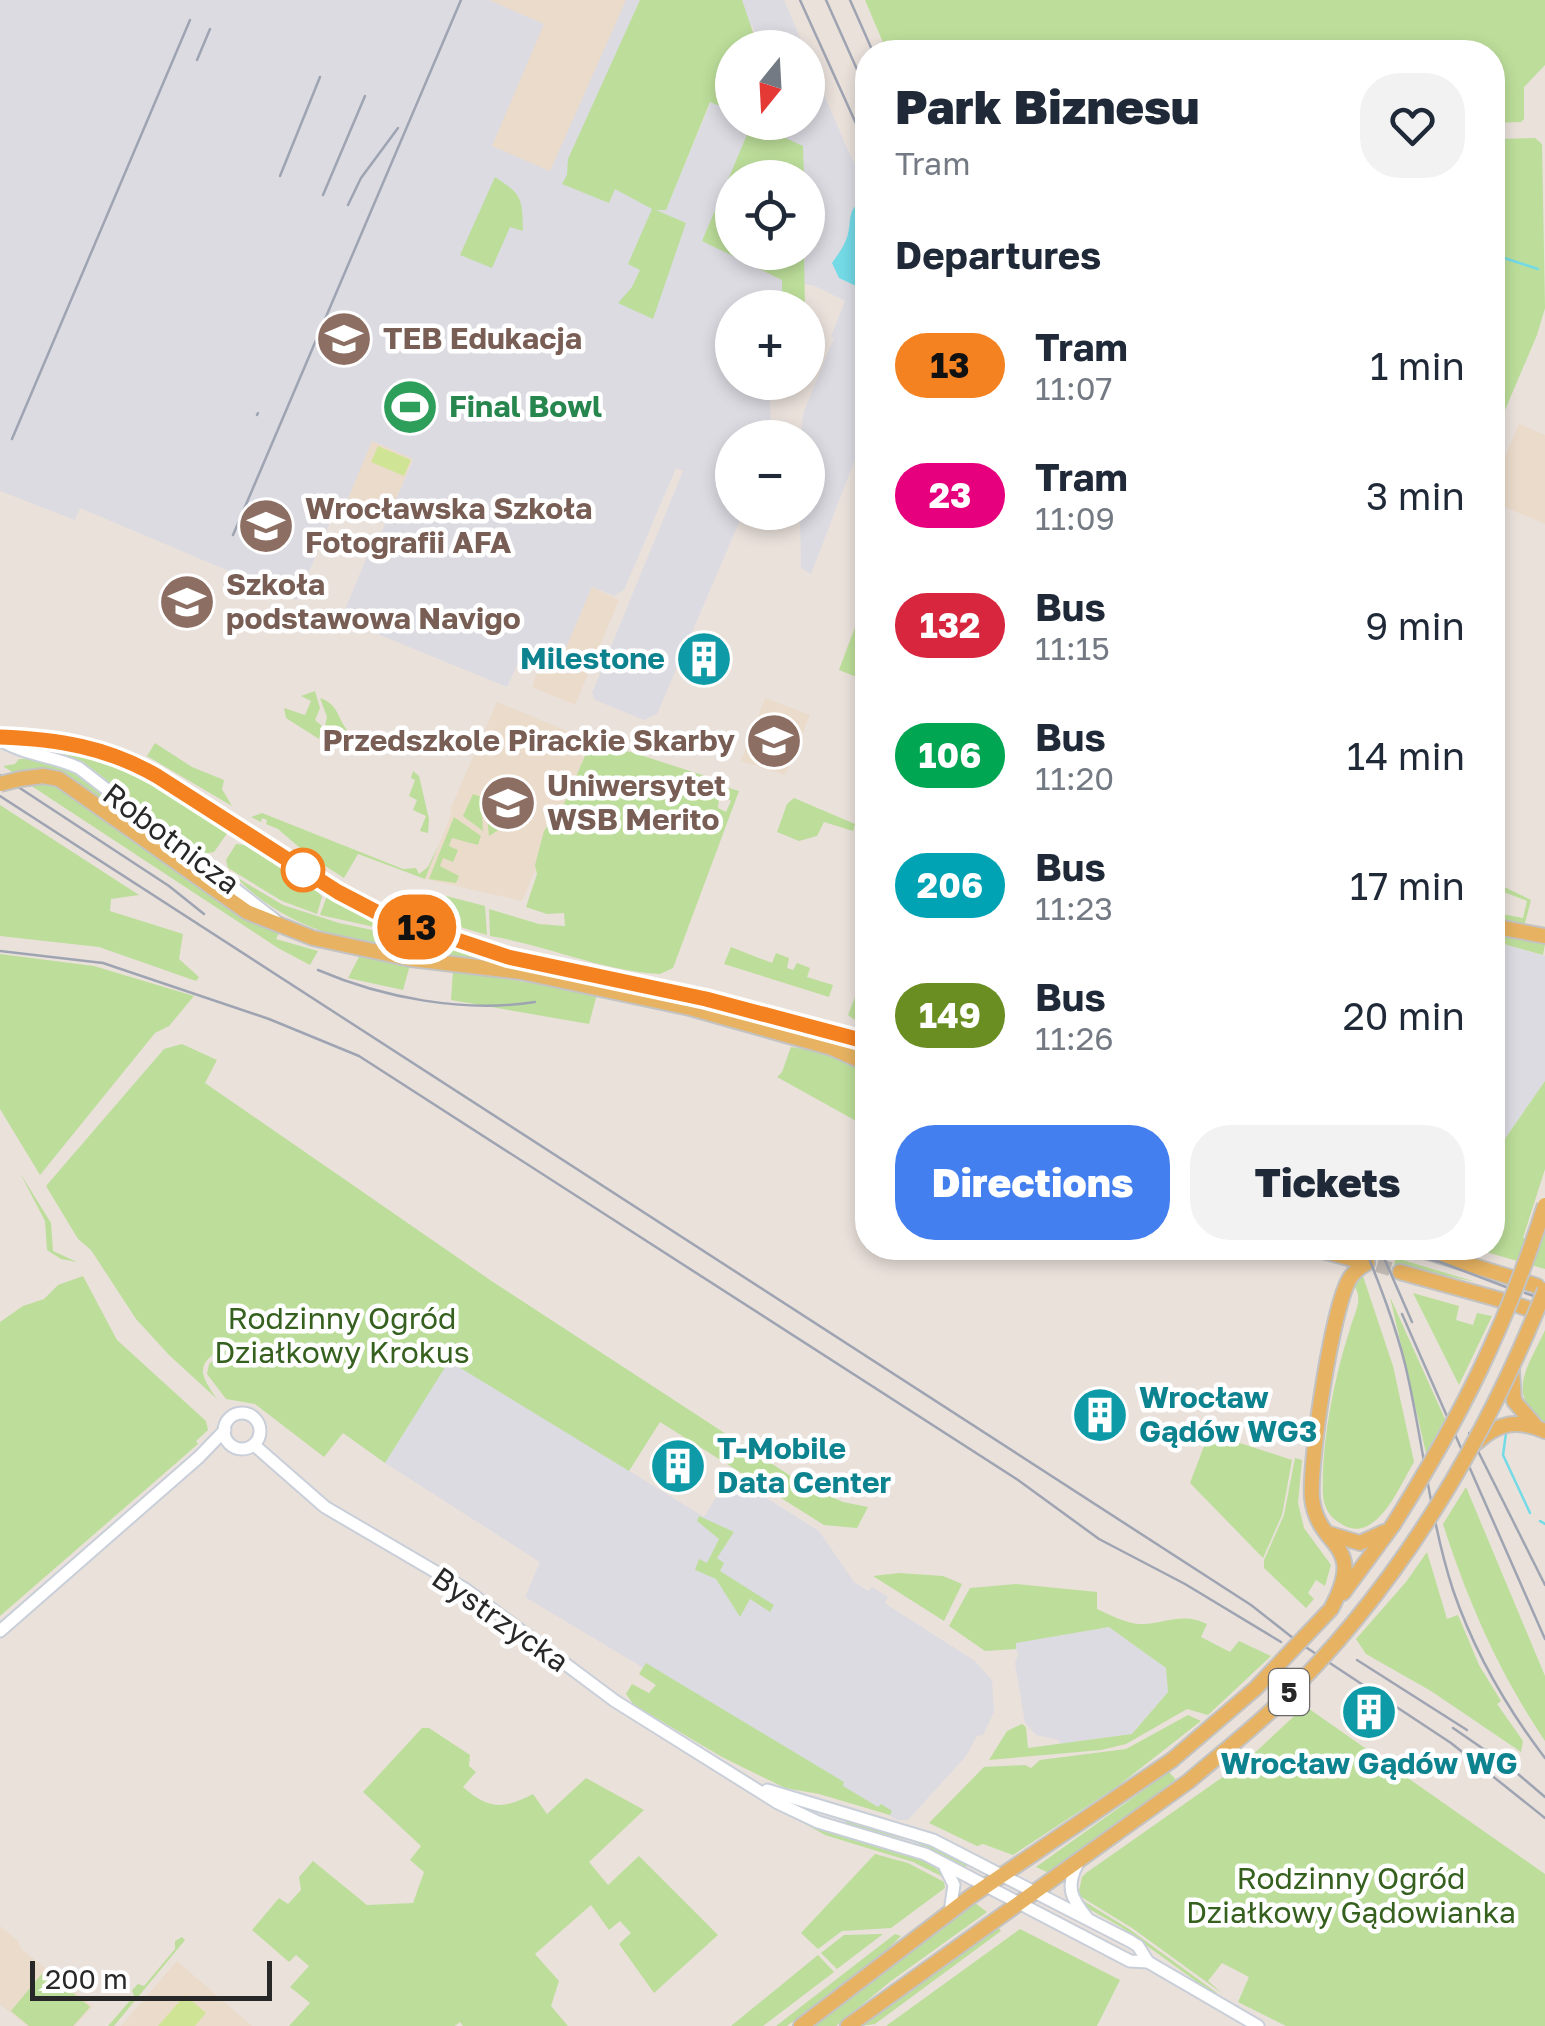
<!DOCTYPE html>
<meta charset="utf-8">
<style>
body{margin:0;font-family:"Golos Text",sans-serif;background:#f2f2f3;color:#1f2937;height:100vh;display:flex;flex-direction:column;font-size:38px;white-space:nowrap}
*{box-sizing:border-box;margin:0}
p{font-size:32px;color:#747a83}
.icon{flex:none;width:55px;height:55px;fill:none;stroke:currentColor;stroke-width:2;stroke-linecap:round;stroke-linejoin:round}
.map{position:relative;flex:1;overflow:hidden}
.sheet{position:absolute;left:855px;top:40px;width:650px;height:1220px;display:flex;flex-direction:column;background:#fff;border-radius:40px;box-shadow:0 5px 15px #0003}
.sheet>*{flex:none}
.badge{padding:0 20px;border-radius:32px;font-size:35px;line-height:65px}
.needle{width:65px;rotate:198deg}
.fabs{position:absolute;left:715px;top:30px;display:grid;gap:20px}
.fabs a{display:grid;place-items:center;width:110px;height:110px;border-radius:50%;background:#fff;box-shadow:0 5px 15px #0003;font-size:50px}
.scale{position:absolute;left:30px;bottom:25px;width:242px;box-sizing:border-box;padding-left:10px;border:5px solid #282828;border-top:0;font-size:28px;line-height:35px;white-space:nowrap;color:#282828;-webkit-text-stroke:8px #fff;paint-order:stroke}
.map>.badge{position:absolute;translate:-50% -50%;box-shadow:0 0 0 5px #fff}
h2{padding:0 40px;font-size:38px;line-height:90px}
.round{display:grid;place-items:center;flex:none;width:105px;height:105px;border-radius:40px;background:#f2f2f3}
.overview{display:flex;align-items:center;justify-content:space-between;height:170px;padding:0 40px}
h1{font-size:48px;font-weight:800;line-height:75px}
.primary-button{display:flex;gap:20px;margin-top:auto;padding:20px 40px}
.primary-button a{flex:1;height:115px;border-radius:40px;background:#437fee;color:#fff;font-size:40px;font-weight:800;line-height:115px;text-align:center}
.primary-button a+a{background:#f2f2f3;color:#1f2937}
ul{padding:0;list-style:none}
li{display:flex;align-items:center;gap:30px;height:130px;padding:0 40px}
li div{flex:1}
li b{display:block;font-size:38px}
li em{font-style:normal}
li .badge{min-width:110px;font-weight:700;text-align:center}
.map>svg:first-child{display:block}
</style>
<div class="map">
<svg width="1545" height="2026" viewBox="0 0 1545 2026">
<rect width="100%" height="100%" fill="#eae1db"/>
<!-- industrial -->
<g fill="#dcdbe2" fill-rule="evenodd">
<path d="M0,0h640l-71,159 -2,16 41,28 6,-14 52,20 45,-107 21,9v11h76v-65l38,89 13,26 9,8 -1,248 -56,146 -10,-6 -1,-55 8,-1v-74l-8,-1 4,-26 30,-73 -3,-2 14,-35 -30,-15 -32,-6 -1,27 -50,1v74l45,1 -8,6 3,48 -40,1v74l11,1 -86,201 -13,6 -49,-20 -3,-7 91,-222 -7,-3 -52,122 -10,6 -22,-9 -36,85 -35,-15 -14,30 -166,-68 34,-82 7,-6 31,-71 -40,-19 -28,65 -7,-3 -41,97 -217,-92 -5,12 -75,-29zM732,178h76v74h-76z"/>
<path d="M697,0h87l20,47h-46l-5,-21z"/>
<path d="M1493,941l52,15v125l-52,75z"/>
<path d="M449,1360l255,157 26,-42 89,56 35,51 14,9 4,-4 16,10 -3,6 4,3 86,55 17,19 2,32 -11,23 -6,1 -11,20 -58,64h-11l-372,-223 15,-35 -155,-99z"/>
<path d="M1109,1627l57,41 2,24 -36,42 -72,10 -1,-4 -23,-5 -11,-12 -10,-60 3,-8 -3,-12z"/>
</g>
<!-- education -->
<g fill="#ebdbcb">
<path d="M489,0h137l-76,171 -58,-25 52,-122z"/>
<path d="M1519,424l26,11v89l-52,-22v-17z"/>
<path d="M372,441l41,18 -25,59 -17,-2 -26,-10z"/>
<path d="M592,587l27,13 -44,105 -43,-18 8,-22 16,6z"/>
<path d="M765,698l45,17 -25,60 -44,-14z"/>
<path d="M497,702l94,39 -69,160 -97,-22 27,-67 -2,-2z"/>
<path d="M0,1926l18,15 3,8 72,57 -18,20h-48l-27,-22z"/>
<path d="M177,1961l75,65h-131z"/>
</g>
<!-- green -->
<g fill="#bcde9a">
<path d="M640,0h102l16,47 -26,1v63l-22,-9 -44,108h-10l30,13 -33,96 -35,-16 14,-16 8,-17 -12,-6 24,-55 -37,-20 -6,14 -47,-19 5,-9 1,-16z"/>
<path d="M865,0h680v65l-21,22v32l-3,3 -28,1 -1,-71h-605z"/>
<path d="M752,123l51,23 1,31 -72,1v74l72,1 1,54h-23v-27l-80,-39z"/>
<path d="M1535,138l7,6 3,164 -8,27 -44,103v-299z"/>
<path d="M495,177c28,18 27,21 28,54l-13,-4 -18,41 -32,-13z"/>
<path d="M867,595v86l-28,-11z"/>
<path d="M315,691l5,17 -5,12 7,6 -3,13 -33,-21 -2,-10 21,7 6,-14 -10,-5z"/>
<path d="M320,698c25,8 14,32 45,45l-5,8 -9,1 -29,-13 5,-22z"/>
<path d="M155,743l37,24 32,13 -2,9 10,17 -85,-50z"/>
<path d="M590,744l41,8 90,29 -3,27 8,4 5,-11 -4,-3 2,-10 10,3 -66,177 -13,6c-58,-3 -114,-29 -170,-38l-1,-27 50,15 26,2 -1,-13 -17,1 -21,-7 11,-33 -2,-9 9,-34 22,-31z"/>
<path d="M23,746c81,4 139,44 205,86l-14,20 -11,2 -123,-91 -16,-8z"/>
<path d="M19,759h22l38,14 168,129 -209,-132 -23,4 -12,-8 12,-2z"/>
<path d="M413,771l6,5 10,43 -1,14 -8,-2 6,-15 -13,-6 4,-10 -8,-4 6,-16 -4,-2z"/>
<path d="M39,782l18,3 196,136 26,12 -3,6 42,12 -8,14 -32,-17 -251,-165z"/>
<path d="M484,786l19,8 -7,17 32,11 -14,1 -13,-5 -2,5 6,3 -16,10z"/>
<path d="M473,794l8,3 2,34 -20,-15z"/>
<path d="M794,798l61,26 -2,7 -29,-9 -7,14 -18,5 -22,-9 10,-28z"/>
<path d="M0,805l139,90 -28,4 -1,12 73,23 -4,25 20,18 -3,4 -97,-34 -99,-11z"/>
<path d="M262,813l141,56 13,-1 3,6 9,-7 10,-21 -13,33 -67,-25 -14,24 -36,-23 -30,-26 -12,-5 1,-4 -5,-2 -1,4 -10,-5z"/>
<path d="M454,817l27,19 -3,9 -26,-7 -3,8 9,4 -5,12 -10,-4 -3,8 19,10 -3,7 -27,-4z"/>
<path d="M236,844l9,1 74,48 3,4 -5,17 -35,-13 -54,-33 -2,-8z"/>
<path d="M236,877l47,28 56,18 81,17 3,3 -2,13c-71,-16 -134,-25 -185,-79z"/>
<path d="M1492,881l39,19 -7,27 -23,-3 1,-10 21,4 4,-17 -34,-13z"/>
<path d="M335,883l40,25 102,35 19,3 11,7 -119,-39 -56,-28z"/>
<path d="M427,891l58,15 2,29 -70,-21 7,-7z"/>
<path d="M328,893c47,36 139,60 197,74l-100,-11 3,-14 -4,-4 -104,-23z"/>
<path d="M1493,934l52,10 -2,11 -50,-14z"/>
<path d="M731,947l41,16 4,-10 13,5 -2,10 6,2 4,-7 13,5 -3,9 26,8 -4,12 -105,-33z"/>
<path d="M0,954l94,12 100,30 -25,30 -14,7 -115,142 -40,-66z"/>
<path d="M515,956l35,2 96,21 14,7h21l42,11 -1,5z"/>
<path d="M359,957l51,8 -7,25 -55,-12z"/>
<path d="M867,966v63l-19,-14z"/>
<path d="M453,970l144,24 -8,30 -138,-24z"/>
<path d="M182,1044l35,16 -12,23 288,199 313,204 37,16 25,5 -11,21 -33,-3 -164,-103 -31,49 -180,-110 -64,102 -42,-30 -19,24 -69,-53 -29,-5 -19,-25 2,-10 19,-16 -2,-3c-29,19 -29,26 -9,54l-48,-44 -33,-36 -45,-69 -13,-11 -32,-53 118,-137z"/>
<path d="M791,1047l36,6 40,18v56l-90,-50 5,-5z"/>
<path d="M1545,1081v88l-22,69 18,6 4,-12v37l-73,-21h20l1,-92z"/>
<path d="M20,1173l31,50 2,28 24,11 -16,-3 -14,-9 -2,-29z"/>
<path d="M1396,1258l80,24 -82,-17z"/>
<path d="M83,1276l34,64 89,81 2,9 -12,11 2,3 -198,172v-294l23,-16 21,-7 14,-14z"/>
<path d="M1363,1276l30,90 21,96c-14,23 -37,82 -71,63 -12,-7 -19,-15 -20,-30 -2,-51 11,-117 27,-166 4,-15 14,-30 4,-43z"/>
<path d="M1413,1293l46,13 -3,14 17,5 4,-12 15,3 -33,69z"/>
<path d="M1390,1297l55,122 -19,34z"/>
<path d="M1545,1330v92c-41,-28 -16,-56 0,-92z"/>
<path d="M1209,1433l83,27 -10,55 -19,43 -73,-75z"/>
<path d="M1295,1458l7,2 -4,43 6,25 27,37 -6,21 -9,-6 -8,13 6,6 -8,9 -42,-40v-8l20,-45z"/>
<path d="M1466,1487l79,189v65c-46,-68 -77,-139 -102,-217z"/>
<path d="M699,1516l35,16 -17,26 7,5 -4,8 54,34 -4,7 -20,-13 -10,18 -24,-38 -21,-9 4,-11 8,4 12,-24 -22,-18z"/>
<path d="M1427,1552l20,67 11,-4 21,50 22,36 -4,3 26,37 -2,11 -90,-61 -65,-37 -10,-15 50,-57z"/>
<path d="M899,1573l44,3 19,8 -18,37 -71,-45z"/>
<path d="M1016,1584l81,8v17c13,6 32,16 46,15 23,-1 41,-12 64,0l-6,13 29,15 9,-11 32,15 -63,59 -21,-6 -61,35 -25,6 -112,10 18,-29 15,-7 4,3 2,21 104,-14 36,-42 -2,-24 -57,-41 -93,16v6l-31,2 -36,-25 21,-38z"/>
<path d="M646,1663l198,119 -1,4 35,21 3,-3 11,7 -2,4 -71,-21 -34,-6 -63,-31 -88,-52 -8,-11 6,-10 17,9 7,-8 -17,-11z"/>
<path d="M1305,1706l240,168v152h-259l-48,-24 11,-25 -27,-14 -14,18 15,13 -91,-66 -54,-33 4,-18 4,-4 161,-113z"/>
<path d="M1188,1715l13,6 -83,65 -105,69 -30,-11 -6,2 -48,-23 55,-56 41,-2 6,3 9,-8 86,-11z"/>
<path d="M422,1728h7l41,27 -1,11 7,6 -13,15c25,22 40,23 70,7l14,20 39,-36 58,32 -55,52 19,23 31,-29 79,79 -64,58 -35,-49 12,-11 -11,-12 -11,9 -18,-25 -56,49 24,27 -8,25 17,20h-105l-3,-4 -5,4h-166l21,-23 -20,-16 19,-21 -13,-11 -7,7 -37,-32 27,-32 9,6 13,-14 -2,-13 14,-16 54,44 46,-2 11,-31 -14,-12 11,-14 -58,-54z"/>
<path d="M1169,1772l7,8 -127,93 -13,-6z"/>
<path d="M798,1820c37,15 130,30 151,60l-36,-18 -88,-27z"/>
<path d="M846,1820l79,22 43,21 -2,4 -53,-26 -68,-16z"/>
<path d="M875,1854l33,9 36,19 1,6 -54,40 -49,3 -24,18 -17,-16z"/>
<path d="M1074,1895l55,34 88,64 -2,2 -94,-68 -39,-22z"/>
<path d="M975,1903l12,9 -96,69 -55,45h-24z"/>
<path d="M998,1927l3,4 -126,93 -14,2z"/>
<path d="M1020,1929l100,51 -23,46h-211z"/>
<path d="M883,1934l-46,35 -16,-16 23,-18z"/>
<path d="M895,1934l6,2 -13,13 -101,77h-11z"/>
<path d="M182,1937l3,3 -71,86h-6l26,-30 -2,-6 6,-6 6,2 31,-37v-8z"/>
<path d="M818,1955l16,17 -71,54h-32z"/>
<path d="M45,1970l45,37 -17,19h-44l-18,-15z"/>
</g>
<!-- pitch -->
<g fill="#d0e496">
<path d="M378,446l33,14 -7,16 -33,-14z"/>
<path d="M185,1995l21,18 -11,13h-37z"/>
</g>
<!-- water -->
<path fill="#73dae6" d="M863,202l5,2 -1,87 -28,-13 -7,-15c5,-7 11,-15 14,-23 7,-16 -1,-32 17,-38z"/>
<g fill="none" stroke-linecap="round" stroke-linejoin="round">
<!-- stream -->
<g stroke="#73dae6" stroke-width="2.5">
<path d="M1492,254l46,15"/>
<path d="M1506,1433l-3,22 27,58"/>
<path d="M1540,1521l5,3"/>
</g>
<!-- major-tunnel -->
<path stroke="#c3bcb7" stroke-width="14" stroke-dasharray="14 7" stroke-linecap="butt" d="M1377,1265l23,7"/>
<!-- minor casing -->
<g stroke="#c9cfd9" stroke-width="15">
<g id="minor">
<path d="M0,740c25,15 54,16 79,28l196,152"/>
<circle cx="242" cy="1431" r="18"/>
<path d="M254,1445l71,62 140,82 150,112 163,102 40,19 107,32 205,107 18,1"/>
<path d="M0,1631l199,-174 26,-27"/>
<path d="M767,1790l166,50 197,101 8,5 10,16 110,64"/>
<path d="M1078,1863c-13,24 -7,35 9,55"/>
<path d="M945,1867l9,18 -4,27"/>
</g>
</g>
<!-- major casing -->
<g stroke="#c3c3c3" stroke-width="18">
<g id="major">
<path d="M20,779l23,-3 16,3 188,133 66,26 98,21 110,13 169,36 142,40 36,16"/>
<path d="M1492,926l53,10"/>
<path d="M1312,1248l55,15"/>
<path d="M1415,1248l95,29"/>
<path d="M1400,1272l101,28"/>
<path d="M1528,1283l9,3"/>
<path d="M1520,1306l9,3"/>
<path d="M1512,1371l2,30 20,23"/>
<path d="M1476,1443c23,-21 40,-24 69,-12"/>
<path d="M1330,1534l30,9 24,-11"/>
<path d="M1343,1593l50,-68"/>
<path d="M1331,1609c37,-69 -13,-58 -19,-111 -3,-35 20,-191 38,-220 4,-6 10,-11 17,-15"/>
<path d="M801,2026l169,-129 202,-137"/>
<path d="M848,2026l341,-245"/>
</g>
</g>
<!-- minor -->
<use href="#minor" stroke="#fff" stroke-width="11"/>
<!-- major -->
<use href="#major" stroke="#e7b362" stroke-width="14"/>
<!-- tram -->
<g stroke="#9ea4b2" stroke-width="2.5">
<path d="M0,737c57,2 107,10 157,39l181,116 44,23 126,42 198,42 162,43"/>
<path d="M1390,1249l50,13 66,25"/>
<path d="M1525,1293l9,3"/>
</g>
<!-- rail -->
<g stroke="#9ea4b2" stroke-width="2.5">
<path d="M800,0l68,150"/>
<path d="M826,0l42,94"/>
<path d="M850,0l23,52"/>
<path d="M197,60l13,-31"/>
<path d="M280,176l40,-99"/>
<path d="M323,195l42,-99"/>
<path d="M348,205l13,-27 37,-50"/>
<path d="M257,415l1,-2"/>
<path d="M12,439l178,-419"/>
<path d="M233,535l228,-535"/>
<path d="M0,775l169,111 35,28"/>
<path d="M0,796l1251,809 47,37 153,101 94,75"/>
<path d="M0,951l103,12 166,56 90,37 659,424 81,59 86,45 96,58"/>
<path d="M318,970c65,28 146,43 217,32"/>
<path d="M1365,1248c15,38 30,76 40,116 18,75 24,152 48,226 21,61 53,117 92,168"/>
<path d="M1384,1258l28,64"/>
<path d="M1402,1314l143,325"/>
<path d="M1469,1433l76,152"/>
<path d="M1357,1660l110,70"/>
<path d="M1453,1728l58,40 34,29"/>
</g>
<!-- major-bridge casing -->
<g stroke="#c3c3c3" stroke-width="18" stroke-linecap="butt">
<g id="major-bridge">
<path d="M0,784l20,-5"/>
<path d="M1393,1525c68,-108 113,-198 152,-320"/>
<path d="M1172,1760l84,-72 75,-79"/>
<path d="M1189,1781c29,-25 60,-49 87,-75 122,-117 207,-260 269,-416"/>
</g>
</g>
<!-- major-bridge -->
<use href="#major-bridge" stroke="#e7b362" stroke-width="14"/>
</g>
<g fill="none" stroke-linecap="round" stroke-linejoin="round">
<!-- line casing -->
<g stroke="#fff" stroke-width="22">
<path id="line" d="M0,737c57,2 107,10 157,39l181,116 44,23 126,42 198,42 162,43"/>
</g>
<!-- line -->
<use href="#line" stroke="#f58220" stroke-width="15"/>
</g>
<!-- icons -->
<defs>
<g id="school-disc" transform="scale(2.875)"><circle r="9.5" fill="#8d6e63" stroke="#fff"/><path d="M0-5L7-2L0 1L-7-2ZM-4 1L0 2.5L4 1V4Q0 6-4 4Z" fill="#fff"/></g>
<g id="stadium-disc" transform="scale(2.875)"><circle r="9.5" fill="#2e9e5b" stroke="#fff"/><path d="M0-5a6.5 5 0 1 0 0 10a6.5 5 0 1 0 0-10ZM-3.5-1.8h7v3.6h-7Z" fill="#fff"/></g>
<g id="university-disc" transform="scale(2.875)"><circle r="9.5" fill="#8d6e63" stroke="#fff"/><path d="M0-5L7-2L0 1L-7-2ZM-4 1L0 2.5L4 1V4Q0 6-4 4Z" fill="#fff"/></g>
<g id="building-disc" transform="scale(2.875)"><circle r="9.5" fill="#0f9aa8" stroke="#fff"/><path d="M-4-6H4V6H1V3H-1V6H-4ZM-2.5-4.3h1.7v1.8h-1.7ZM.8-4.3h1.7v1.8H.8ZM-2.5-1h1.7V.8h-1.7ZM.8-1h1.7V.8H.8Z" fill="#fff"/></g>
</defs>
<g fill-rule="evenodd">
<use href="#school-disc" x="344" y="339"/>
<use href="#stadium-disc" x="410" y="407"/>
<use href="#university-disc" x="266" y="526"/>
<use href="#school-disc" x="187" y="602"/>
<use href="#building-disc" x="704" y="659"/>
<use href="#school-disc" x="774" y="741"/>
<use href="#university-disc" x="508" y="803"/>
<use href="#building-disc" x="1100" y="1415"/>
<use href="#building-disc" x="678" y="1466"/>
<use href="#building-disc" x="1369" y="1712"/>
</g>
<!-- markers -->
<circle fill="#fff" stroke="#f58220" stroke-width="5" cx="303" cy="870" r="20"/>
<g text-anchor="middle" stroke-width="9" stroke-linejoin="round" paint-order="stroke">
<!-- shield labels -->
<rect fill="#fff" stroke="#686868" stroke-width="2.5" x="1269" y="1669" width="40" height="46" rx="8"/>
<g font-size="28" font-weight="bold" fill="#282828">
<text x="1289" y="1702">5</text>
</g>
<!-- education labels -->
<g font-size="30" font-weight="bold" fill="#785e54" stroke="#fff" text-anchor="start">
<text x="383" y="349">TEB Edukacja</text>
<text x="305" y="519">Wrocławska Szkoła<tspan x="305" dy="34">Fotografii AFA</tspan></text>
<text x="226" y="595">Szkoła<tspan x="226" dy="34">podstawowa Navigo</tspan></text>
<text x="735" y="751" text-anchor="end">Przedszkole Pirackie Skarby</text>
<text x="547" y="796">Uniwersytet<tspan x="547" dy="34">WSB Merito</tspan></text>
</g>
<!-- leisure labels -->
<g font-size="30" font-weight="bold" fill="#27864d" stroke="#fff" text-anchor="start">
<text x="449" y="417">Final Bowl</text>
</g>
<!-- culture labels -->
<g font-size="30" font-weight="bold" fill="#0d838f" stroke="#fff" text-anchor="start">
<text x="665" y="669" text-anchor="end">Milestone</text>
<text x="1139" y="1408">Wrocław<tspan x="1139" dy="34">Gądów WG3</tspan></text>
<text x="717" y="1459">T-Mobile<tspan x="717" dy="34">Data Center</tspan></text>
<text x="1369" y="1774" text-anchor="middle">Wrocław Gądów WG</text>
</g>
<!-- street labels -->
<g font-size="30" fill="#282828" stroke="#fff">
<text transform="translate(171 839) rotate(37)" y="10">Robotnicza</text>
<text transform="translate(500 1620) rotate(35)" y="10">Bystrzycka</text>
</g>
<!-- park labels -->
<g font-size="30" fill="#36601e" stroke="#fff">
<text x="342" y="1329">Rodzinny Ogród<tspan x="342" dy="34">Działkowy Krokus</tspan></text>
<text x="1351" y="1889">Rodzinny Ogród<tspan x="1351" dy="34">Działkowy Gądowianka</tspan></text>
</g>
</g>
</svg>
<div class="fabs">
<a><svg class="needle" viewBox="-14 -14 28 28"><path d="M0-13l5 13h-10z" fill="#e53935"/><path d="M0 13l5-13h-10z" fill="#747a83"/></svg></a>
<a><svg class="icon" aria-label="locate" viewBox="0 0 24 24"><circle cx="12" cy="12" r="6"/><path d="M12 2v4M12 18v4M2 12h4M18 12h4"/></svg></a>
<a>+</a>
<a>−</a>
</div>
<div class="scale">200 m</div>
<b class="badge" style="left:417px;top:927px;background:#f58220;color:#111">13</b>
<section class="sheet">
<div class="overview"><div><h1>Park Biznesu</h1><p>Tram</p></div><a class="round"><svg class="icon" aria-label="heart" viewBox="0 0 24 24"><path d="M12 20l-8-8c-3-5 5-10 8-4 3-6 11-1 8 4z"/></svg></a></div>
<h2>Departures</h2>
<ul>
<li><span class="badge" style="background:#f58220;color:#111">13</span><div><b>Tram</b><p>11:07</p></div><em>1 min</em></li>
<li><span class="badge" style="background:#e6007e;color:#fff">23</span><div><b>Tram</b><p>11:09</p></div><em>3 min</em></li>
<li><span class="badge" style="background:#d7263d;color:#fff">132</span><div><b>Bus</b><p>11:15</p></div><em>9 min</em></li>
<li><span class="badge" style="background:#00a651;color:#fff">106</span><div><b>Bus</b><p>11:20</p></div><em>14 min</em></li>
<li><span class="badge" style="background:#00a3b4;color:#fff">206</span><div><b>Bus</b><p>11:23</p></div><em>17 min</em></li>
<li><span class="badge" style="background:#6b8e23;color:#fff">149</span><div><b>Bus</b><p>11:26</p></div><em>20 min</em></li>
</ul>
<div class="primary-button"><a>Directions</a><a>Tickets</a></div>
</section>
</div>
